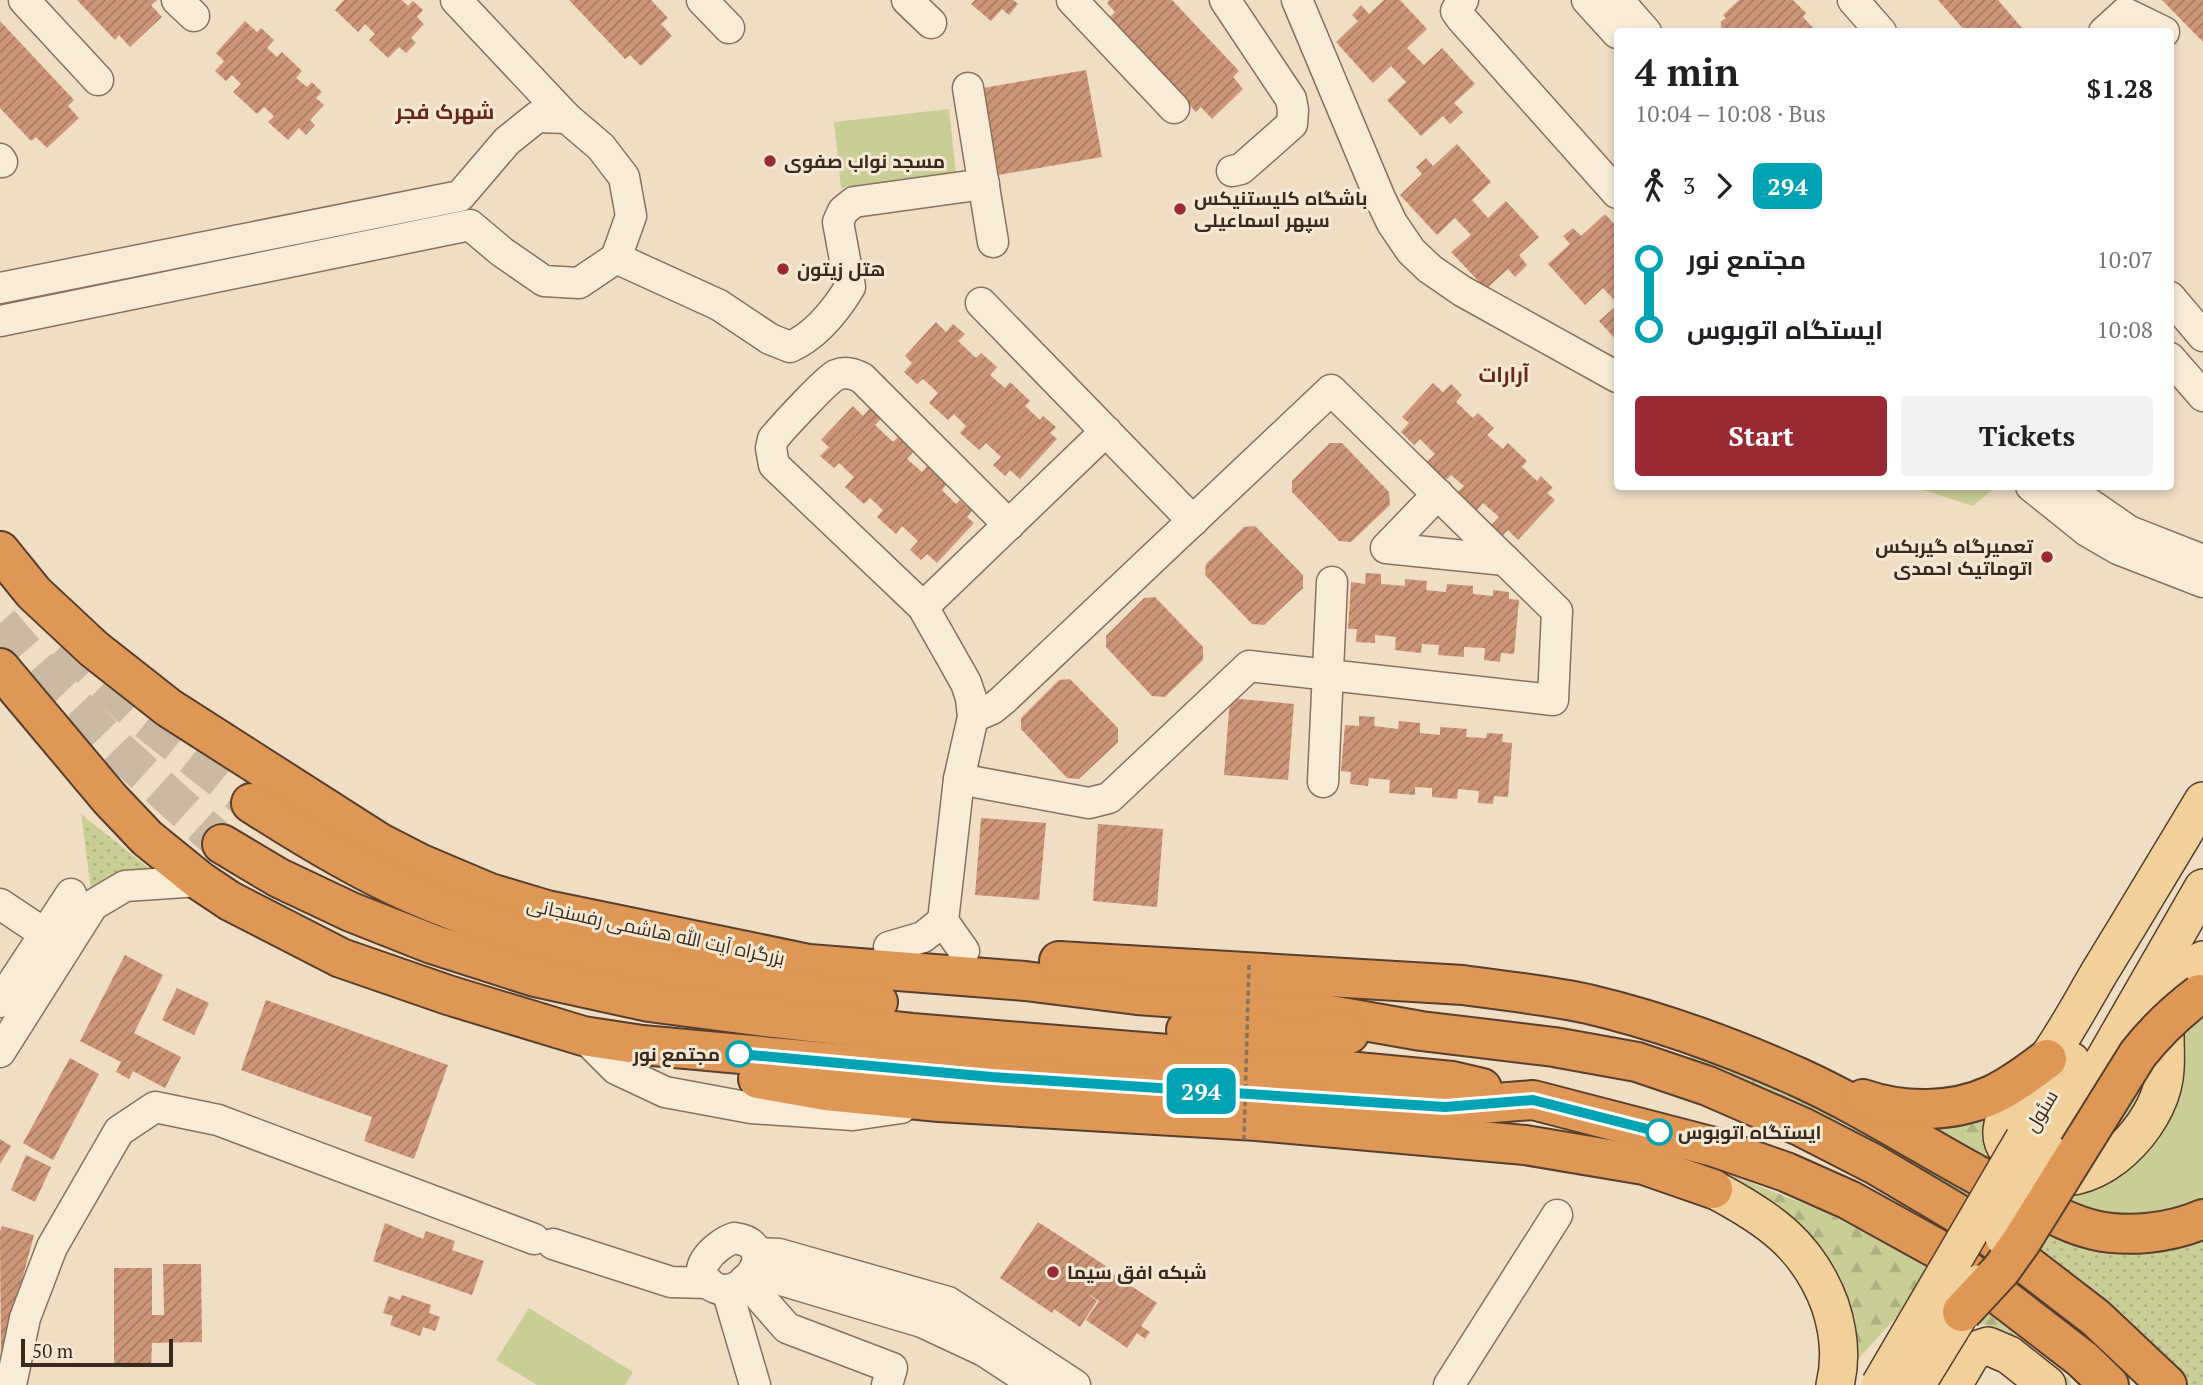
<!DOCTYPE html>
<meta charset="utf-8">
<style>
body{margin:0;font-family:"PT Serif",Cairo,serif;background:#f2f2f2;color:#202124;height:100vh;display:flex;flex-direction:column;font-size:26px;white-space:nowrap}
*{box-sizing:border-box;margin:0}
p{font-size:23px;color:#757577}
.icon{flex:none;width:38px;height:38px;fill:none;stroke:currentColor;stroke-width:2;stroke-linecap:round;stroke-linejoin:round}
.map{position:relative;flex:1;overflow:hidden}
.sheet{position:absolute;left:1614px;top:28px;width:560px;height:462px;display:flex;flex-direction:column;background:#fff;border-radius:7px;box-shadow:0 4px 10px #0003}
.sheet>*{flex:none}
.badge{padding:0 14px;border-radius:10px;font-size:24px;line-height:46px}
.scale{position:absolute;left:21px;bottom:18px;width:152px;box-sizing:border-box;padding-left:7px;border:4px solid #39291e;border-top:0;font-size:19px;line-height:24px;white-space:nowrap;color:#39291e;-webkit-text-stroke:5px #f6e9d3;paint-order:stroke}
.map>.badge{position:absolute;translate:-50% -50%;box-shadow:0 0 0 4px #fff}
.legs{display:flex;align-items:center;gap:10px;height:77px;padding:0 21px;font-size:23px}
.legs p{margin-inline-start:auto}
.overview{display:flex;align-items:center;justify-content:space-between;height:119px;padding:0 21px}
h1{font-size:38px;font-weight:800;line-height:52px}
.primary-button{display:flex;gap:14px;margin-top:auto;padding:14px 21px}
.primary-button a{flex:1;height:80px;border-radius:7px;background:#992933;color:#fff;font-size:28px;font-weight:800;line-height:80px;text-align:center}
.primary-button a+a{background:#f2f2f2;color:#202124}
ul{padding:0 21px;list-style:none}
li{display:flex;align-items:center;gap:24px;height:70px;font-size:26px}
li i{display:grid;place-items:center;width:10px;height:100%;margin:0 9px;background:currentColor}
li i::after{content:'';width:18px;height:18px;margin:-9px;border:5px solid;border-radius:50%;background:#fff}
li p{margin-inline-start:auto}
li:first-child i{background:linear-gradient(#0000 50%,currentColor 0)}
li:last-child i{background:linear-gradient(currentColor 50%,#0000 0)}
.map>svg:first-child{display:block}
</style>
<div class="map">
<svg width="2203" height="1385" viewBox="0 0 2203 1385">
<defs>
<pattern id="forest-firs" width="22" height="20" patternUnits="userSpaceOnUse" patternTransform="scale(1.75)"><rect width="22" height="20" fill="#cbcd97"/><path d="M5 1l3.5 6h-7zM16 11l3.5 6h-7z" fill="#afb082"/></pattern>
<pattern id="garden-dots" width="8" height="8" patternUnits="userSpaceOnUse" patternTransform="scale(1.75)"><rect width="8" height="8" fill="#cbcd97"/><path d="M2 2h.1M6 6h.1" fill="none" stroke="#afb082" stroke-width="1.8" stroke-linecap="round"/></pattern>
<pattern id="building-hatch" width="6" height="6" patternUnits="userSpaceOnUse" patternTransform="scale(1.75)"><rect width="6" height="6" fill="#cd9679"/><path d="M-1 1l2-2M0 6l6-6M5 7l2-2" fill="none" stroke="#a77a63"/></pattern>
</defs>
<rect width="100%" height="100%" fill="#efdec4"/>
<!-- green -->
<g fill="#cbcd97">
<path d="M949,109l7,66 -115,13 -7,-66z"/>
<path d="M1915,487l81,-1v1l-23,19z"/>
<path d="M2203,1009v202l-35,11 -111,-10 112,-176z"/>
<path d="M529,1308l104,64 -8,13h-88l-41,-25z"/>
</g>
<!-- forest -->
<g fill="url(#forest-firs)">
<path d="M2006,1102l-9,78 -98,-58z"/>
<path d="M1525,1130l176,33 124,49 108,57 137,110 1,6h-10l-27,-25 -48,-35 -74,-18 -10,4 -53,58 -45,-130z"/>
</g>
<!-- garden -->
<g fill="url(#garden-dots)">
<path d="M81,814l74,59 -36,3 -28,13z"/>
<path d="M1691,1047l369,176 143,3v159h-16l-89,-88 -55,-46 -81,-58 -120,-70 -152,-62z"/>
</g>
<!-- building -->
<g fill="url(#building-hatch)">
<path d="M77,0h80l-6,5 11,12 -32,30 -11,-12 -4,5z"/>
<path d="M344,0h58l6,6 5,-5 10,9 -6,7 7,7 -13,14 5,5 -10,10 -7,-6 -11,11 -19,-18 6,-6 -10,-10 -7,8 -23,-22z"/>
<path d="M569,0h82l17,18 -7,6 11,12 -31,30 -11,-11 -5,4z"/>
<path d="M975,0h38l5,4 -9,11 -7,-6 -11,12 -20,-17z"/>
<path d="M1109,0h63l67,71 -6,6 10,12 -31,30 -11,-12 -5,5 -88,-93 7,-7 -8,-9z"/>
<path d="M1384,0h16l27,29 -20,19 17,17 18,-17 33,36 -21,19 9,9 -13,12 -7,-8 -22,20 -34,-36 19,-18 -15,-16 -18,17 -37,-41 22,-21 -6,-6 9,-10 8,9z"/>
<path d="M1739,0h54l13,13 -3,4 11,12 -3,3h-86l-4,-5v-5l5,-4 -3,-3z"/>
<path d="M1938,0h60l24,28 -4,4h-52z"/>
<path d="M2162,0h41v42z"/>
<path d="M0,21l74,79 -6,6 11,12 -32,30 -11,-11 -5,4 -31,-33z"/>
<path d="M245,21l12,11 4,-4 13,12 -7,8 10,9 5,-5 20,19 -6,7 11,9 5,-5 10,10 -6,6 8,7 -14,15 5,5 -9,10 -7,-7 -11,12 -20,-18 6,-6 -10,-9 -7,7 -24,-22 8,-8 -9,-9 -6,6 -11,-10 9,-10 -8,-8z"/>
<path d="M1086,70l16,87 -104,18 -15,-87z"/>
<path d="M1457,144l34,38 -19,18 16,18 18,-17 33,36 -20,18 8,10 -12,12 -7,-8 -22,20 -35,-37 20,-17 -16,-17 -18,17 -37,-40 22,-21 -6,-7 10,-9 7,8z"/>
<path d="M1605,214l12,13v76l-14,-15 -18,17 -37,-41 22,-20 -7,-8 10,-8 8,8z"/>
<path d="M1617,305v36l-18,-20z"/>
<path d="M936,322l10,10 7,-8 12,10 -7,7 18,17 5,-5 16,14 -7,8 15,13 5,-6 20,19 -5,5 15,14 3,-4 13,11 -6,6 7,6 -37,40 -10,-9 -5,6 -12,-11 8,-8 -15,-14 -7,7 -19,-17 6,-7 -12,-12 -6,6 -19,-17 9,-10 -15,-14 -6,5 -13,-12 8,-9 -7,-7z"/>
<path d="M1433,383l10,9 8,-8 11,11 -6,7 17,16 5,-5 16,15 -7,7 16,14 5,-6 19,18 -5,6 15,14 4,-5 12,12 -6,5 8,7 -37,40 -10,-10 -6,6 -12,-10 9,-9 -16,-14 -7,8 -19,-18 7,-7 -13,-11 -6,6 -19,-18 9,-9 -15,-15 -6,6 -13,-13 8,-9 -7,-6z"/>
<path d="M853,406l10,10 7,-8 11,11 -6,6 18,17 5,-5 15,15 -6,7 15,13 5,-6 19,19 -4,5 14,14 4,-4 12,11 -5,6 7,6 -37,40 -10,-9 -6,6 -11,-10 8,-9 -16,-15 -6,8 -19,-17 6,-7 -13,-12 -6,6 -19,-17 9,-10 -15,-14 -5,5 -14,-12 9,-9 -8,-7z"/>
<path d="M1330,443h12l47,49 1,13 -39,37 -12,-1 -47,-49v-11z"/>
<path d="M1255,526l48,49v13l-39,37 -12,-1 -47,-49 1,-11 38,-37z"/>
<path d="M1366,573l15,1v10l24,2v-7l22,2 -1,9 20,2 1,-8 26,2v8l20,2v-6l16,2v7l10,1 -5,54 -13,-1 -1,9 -16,-2 1,-12 -21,-1v10l-26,-2 1,-10 -17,-1 -1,9 -26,-3 1,-13 -21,-2v8l-19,-1 1,-13h-9l3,-47 14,2z"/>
<path d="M1155,597l48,50v13l-38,37 -13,-1 -46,-49v-11l38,-38z"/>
<path d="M1070,679l48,49v14l-39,37 -12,-1 -46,-49v-11l38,-38z"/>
<path d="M1230,698l64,6 -6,76 -64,-5z"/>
<path d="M1359,716l16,1 -1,9 24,3 1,-8 21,2v10l20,2v-8l27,2 -1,8 20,1 1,-5 16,1 -1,8 10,1 -4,54 -14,-1 -1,8 -15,-1 1,-12 -21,-2 -1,10 -25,-2v-9l-17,-1v8l-26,-2 1,-13 -21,-2 -1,8 -18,-2 1,-12 -10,-1 4,-46 14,1z"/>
<path d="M981,818l65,5 -7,77 -64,-5z"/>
<path d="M1098,824l65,5 -6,78 -64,-6z"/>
<path d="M125,955l38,20 -29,58 47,24 -16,31 -32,-17 -4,8 -13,-7 5,-10 -41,-21z"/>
<path d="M177,988l32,15 -15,32 -32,-15z"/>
<path d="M266,1000l182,65 -34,94 -50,-18 8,-24 -131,-47z"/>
<path d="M70,1058l29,16 -46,86 -30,-17z"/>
<path d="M0,1139l11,7 -11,18z"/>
<path d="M26,1155l25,12 -16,35 -24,-12z"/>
<path d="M1038,1222l68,44 -2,2 53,35 -16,23 9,6 -5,7 -8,-6 -10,15 -41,-28 13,-19 -12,-8 10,8 -17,26 -26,-18 -2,4 -52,-35z"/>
<path d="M385,1223l38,16 3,-8 29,10 -3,9 32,11 -12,34 -99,-34z"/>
<path d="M2,1226l32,9 -33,124 -1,-127z"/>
<path d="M163,1264h38l1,78 -50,1 -1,24h-37v-99h38v47h12z"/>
<path d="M402,1295l29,10 -2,8 11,4 -5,14 -12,-4 -3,9 -30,-11 3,-9 -10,-3 6,-17 11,4z"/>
</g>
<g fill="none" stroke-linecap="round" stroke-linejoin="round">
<!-- highway-tunnel -->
<g stroke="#cbbaa3" stroke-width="38" stroke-dasharray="38 19" stroke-linecap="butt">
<path d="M0,623l46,53 71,73 105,95"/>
<path d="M64,643l70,68 117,92"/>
</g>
<!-- minor casing -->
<g stroke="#89705a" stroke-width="33">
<g id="minor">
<path d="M24,0l74,80"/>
<path d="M177,0l17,16"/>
<path d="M702,0l27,28"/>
<path d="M907,0l24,23"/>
<path d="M1072,0l102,108"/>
<path d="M1225,0l66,99 2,11 -1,14 -51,45 -9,2"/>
<path d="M1297,0l83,198 12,25 19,28 19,18 32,22 155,86"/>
<path d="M1463,0l-7,11 5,7 156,175"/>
<path d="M1587,0l30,33"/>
<path d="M1618,0l28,32"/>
<path d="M1853,0l28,32"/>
<path d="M2104,32l21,-19 39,19"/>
<path d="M968,88l25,154"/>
<path d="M0,159l2,3"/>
<path d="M616,258l103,47 51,34 20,8c25,-11 46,-37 60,-60l-12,-65 5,-11 11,-9 130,-18"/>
<path d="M0,288l460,-92 47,-55 30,-24 30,1"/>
<path d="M2170,297l33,39"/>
<path d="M981,303l212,218"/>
<path d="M0,321l470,-96 32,27 42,29 35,2 37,-25 15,-42 -7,-39 -23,-30 -34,-29 -111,-118"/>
<path d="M2170,358l33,38"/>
<path d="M2031,486l56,45 31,18 85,33"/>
<path d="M2064,486l65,45 74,29"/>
<path d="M1438,494l-52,54 119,12"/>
<path d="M923,607l183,-176"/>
<path d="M959,779l130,24 20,-5 140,-132 304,34 4,-89 -226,-221 -328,310 -11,9 -19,8"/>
<path d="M1323,782l9,-200"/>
<path d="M0,904l63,42"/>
<path d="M889,947l34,-10 20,-16"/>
<path d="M964,951l-21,-30 16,-142 14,-62 -2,-19 -5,-15 -43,-76 -149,-142 -3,-17 2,-9c9,-11 53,-59 63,-64 10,-4 18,-1 26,3l147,147"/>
<path d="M0,1002l71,-108"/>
<path d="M583,1036l33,33 49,23 86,16 102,7 48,-7"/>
<path d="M0,1052l93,-147 32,-19 75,-5"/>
<path d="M734,1238c49,6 10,63 -18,50 -32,-14 -2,-43 18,-50z"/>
<path d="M553,1244l118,38 38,1"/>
<path d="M757,1253l22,1 169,48 127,83"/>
<path d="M754,1272l168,50 62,29 52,34"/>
<path d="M745,1280l42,48 105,40 -5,17"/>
<path d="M727,1290l28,95"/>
<path d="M11,1385l14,-67 27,-71 67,-116 36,-24 63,13 316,119"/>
<path d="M1449,1385l108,-170"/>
</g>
</g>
<!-- major casing -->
<g stroke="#573e2e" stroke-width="40">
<g id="major">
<path d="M2203,801c-35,58 -69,115 -104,172 -17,29 -33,59 -52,86 -15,22 -42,44 -45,71 -2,21 17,33 34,41 53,25 113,-35 126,-83 8,-29 -2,-61 7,-89 6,-19 18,-29 34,-39"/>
<path d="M2024,1139l47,-78"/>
<path d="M2050,1154l153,-266"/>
<path d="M1713,1189c55,29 95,56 117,116 9,27 12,52 5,80"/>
<path d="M1953,1385l20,-34 15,-5 21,9 38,30"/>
</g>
</g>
<!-- highway casing -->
<g stroke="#573e2e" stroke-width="42">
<g id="highway">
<path d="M0,551l34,42 60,56 75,59 211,135 39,20 71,30 57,17 262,54 216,17 112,14 136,10 148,26 133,16 83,15 71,24 94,41 72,37 61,36 35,21 126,97 71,67"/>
<path d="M0,668l110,131 37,39 53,43 30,20 111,57 107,37 135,41 59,9 350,32 453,30 88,-7 181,47 72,25 63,28 94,52 139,107 27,26"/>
<path d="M251,803c51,33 102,64 157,89 141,63 317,94 470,110"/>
<path d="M222,844l57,34 72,34 81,32 103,33 114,25 124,16 139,15 268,22 272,26 30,7"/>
<path d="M1059,961l404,24c42,6 84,10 125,19 72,17 143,43 210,73 77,35 148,84 223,121 24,12 47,26 73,32 34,8 77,3 109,-11"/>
<path d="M1186,1030l103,6 60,-2"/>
<path d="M758,1079l68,12 113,11 318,19 268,24 119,20 69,24"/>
<path d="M1863,1099c41,14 89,14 129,-4 19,-9 38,-23 55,-36"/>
</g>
</g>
<!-- minor -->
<use href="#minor" stroke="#f9ecd7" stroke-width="30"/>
<!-- major -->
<use href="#major" stroke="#f2d09b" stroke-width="37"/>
<!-- highway -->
<use href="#highway" stroke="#de9754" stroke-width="38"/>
<!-- major-bridge casing -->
<g stroke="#573e2e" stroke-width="40" stroke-linecap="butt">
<g id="major-bridge">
<path d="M2004,1237l46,-83"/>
<path d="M1880,1385l144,-246"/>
<path d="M1916,1385l62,-101"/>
</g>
</g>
<!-- highway-bridge casing -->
<g stroke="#573e2e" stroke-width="42" stroke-linecap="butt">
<path id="highway-bridge" d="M1962,1312l39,-42 20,-28 117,-188c19,-24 38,-42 62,-60"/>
</g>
<!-- path-bridge -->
<path stroke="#89705a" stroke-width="3.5" stroke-dasharray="5 3.5" stroke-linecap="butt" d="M1244,1140l5,-176"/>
<!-- major-bridge -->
<use href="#major-bridge" stroke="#f2d09b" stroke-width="37"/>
<!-- highway-bridge -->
<use href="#highway-bridge" stroke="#de9754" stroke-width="38"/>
</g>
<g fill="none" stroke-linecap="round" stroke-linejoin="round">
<!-- line-1 casing -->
<g stroke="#fff" stroke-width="16">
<path id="line-1" d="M739,1054l253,23 453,30 88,-7 126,32"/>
</g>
<!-- line-1 -->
<use href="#line-1" stroke="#00a3b4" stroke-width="10"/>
</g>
<!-- markers -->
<g fill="#992933" stroke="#f6e9d3" stroke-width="2.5">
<circle cx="770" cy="161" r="7"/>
<circle cx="1180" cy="209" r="7"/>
<circle cx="783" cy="269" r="7"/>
<circle cx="2047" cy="557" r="7"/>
<circle cx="1053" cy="1272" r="7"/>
</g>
<g fill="#fff" stroke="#00a3b4" stroke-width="3.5">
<circle cx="739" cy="1054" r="12"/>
<circle cx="1659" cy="1132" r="12"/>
</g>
<g text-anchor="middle" stroke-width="6" stroke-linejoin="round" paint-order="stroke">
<!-- poi labels -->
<g font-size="19" font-weight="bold" fill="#39291e" stroke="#f6e9d3" text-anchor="start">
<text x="784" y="168">مسجد نواب صفوی</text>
<text x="1194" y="205">باشگاه کلیستنیکس<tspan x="1194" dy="22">سپهر اسماعیلی</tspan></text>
<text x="797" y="276">هتل زیتون</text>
<text x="2033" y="553" text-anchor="end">تعمیرگاه گیربکس<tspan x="2033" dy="22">اتوماتیک احمدی</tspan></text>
<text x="1067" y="1279">شبکه افق سیما</text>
</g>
<!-- street labels -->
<g font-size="19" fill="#39291e" stroke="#f6e9d3">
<text transform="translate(656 931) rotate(12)" y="7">بزرگراه آیت الله هاشمی رفسنجانی</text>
<text transform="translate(2041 1111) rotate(-59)" y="7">سئول</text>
</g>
<!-- stop labels -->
<g font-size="19" font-weight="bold" fill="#39291e" stroke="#f6e9d3" text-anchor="end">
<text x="720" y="1061">مجتمع نور</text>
<text x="1678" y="1139" text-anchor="start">ایستگاه اتوبوس</text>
</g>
<!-- neighbourhood labels -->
<g font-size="21" font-weight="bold" fill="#66271d" stroke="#f6e9d3">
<text x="445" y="119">شهرک فجر</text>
<text x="1504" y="382">آرارات</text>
</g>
</g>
</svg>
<div class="scale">50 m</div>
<b class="badge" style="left:1201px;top:1091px;background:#00a3b4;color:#fff">294</b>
<section class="sheet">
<div class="overview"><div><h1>4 min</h1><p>10:04 – 10:08 · Bus</p></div><b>$1.28</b></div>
<div class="legs"><svg class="icon" aria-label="walk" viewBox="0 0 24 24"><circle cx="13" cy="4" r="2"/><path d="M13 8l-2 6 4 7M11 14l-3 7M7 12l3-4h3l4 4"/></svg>3<svg class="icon" aria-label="forward" viewBox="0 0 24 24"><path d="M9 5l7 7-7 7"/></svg><b class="badge" style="background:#00a3b4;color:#fff">294</b></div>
<ul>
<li><i style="color:#00a3b4"></i><b>مجتمع نور</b><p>10:07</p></li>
<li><i style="color:#00a3b4"></i><b>ایستگاه اتوبوس</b><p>10:08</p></li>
</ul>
<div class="primary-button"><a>Start</a><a>Tickets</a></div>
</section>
</div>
